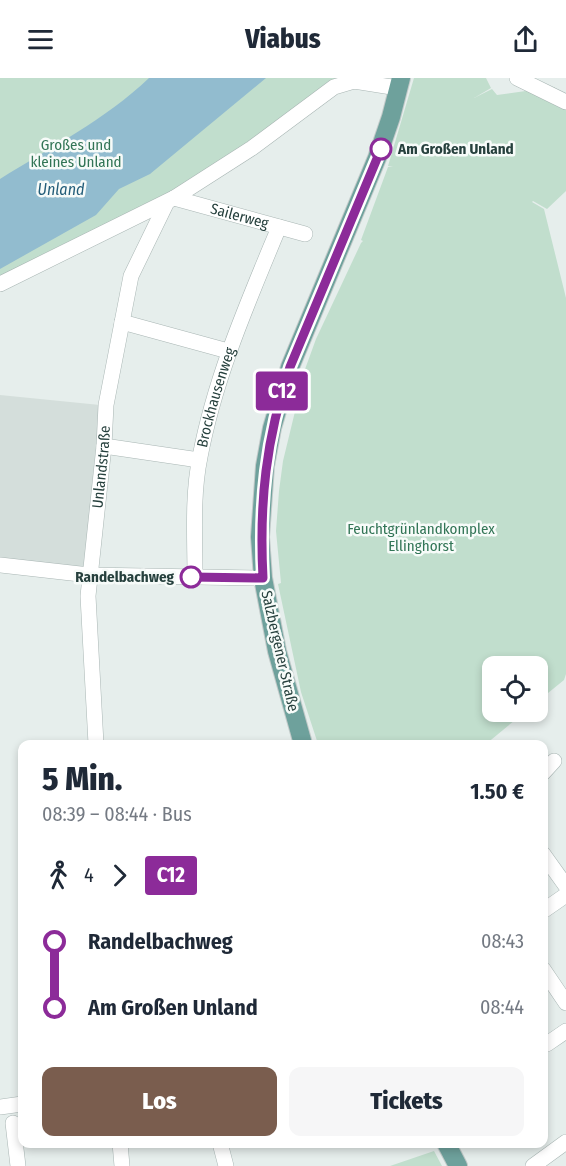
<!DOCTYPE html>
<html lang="de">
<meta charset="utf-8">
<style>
body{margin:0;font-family:"Fira Sans Condensed",sans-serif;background:#f6f6f7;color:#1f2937;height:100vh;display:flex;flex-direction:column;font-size:22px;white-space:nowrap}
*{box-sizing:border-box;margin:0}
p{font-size:20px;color:#747a83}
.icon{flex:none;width:33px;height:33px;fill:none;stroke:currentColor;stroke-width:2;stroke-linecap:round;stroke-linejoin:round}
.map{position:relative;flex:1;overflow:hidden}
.side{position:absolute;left:18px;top:662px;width:530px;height:408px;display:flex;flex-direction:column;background:#fff;border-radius:12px;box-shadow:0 3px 9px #0003}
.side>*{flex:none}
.badge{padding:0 12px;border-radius:4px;font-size:21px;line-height:39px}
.tools{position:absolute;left:482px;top:578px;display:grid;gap:12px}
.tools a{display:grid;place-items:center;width:66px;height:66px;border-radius:12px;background:#fff;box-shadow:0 3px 9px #0003;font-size:30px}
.map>.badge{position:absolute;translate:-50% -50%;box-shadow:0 0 0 3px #fff}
.legs{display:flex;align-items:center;gap:9px;height:66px;padding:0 24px;font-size:20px}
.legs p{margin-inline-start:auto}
.headline{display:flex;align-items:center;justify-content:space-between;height:102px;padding:0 24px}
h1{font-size:33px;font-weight:800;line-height:45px}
.action{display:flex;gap:12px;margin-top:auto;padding:12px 24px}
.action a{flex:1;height:69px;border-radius:12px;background:#7a5d4e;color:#fff;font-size:24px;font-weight:800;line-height:69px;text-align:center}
.action a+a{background:#f6f6f7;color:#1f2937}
ul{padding:0 24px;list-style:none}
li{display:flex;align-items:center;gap:21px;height:66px;font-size:22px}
li i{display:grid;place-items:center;width:9px;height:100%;margin:0 8px;background:currentColor}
li i::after{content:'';width:15px;height:15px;margin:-8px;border:4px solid;border-radius:50%;background:#fff}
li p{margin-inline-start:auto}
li:first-child i{background:linear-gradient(#0000 50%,currentColor 0)}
li:last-child i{background:linear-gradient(currentColor 50%,#0000 0)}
header{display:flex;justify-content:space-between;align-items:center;height:78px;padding:0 24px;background:#fff;font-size:27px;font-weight:800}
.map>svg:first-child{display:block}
</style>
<header><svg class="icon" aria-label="menu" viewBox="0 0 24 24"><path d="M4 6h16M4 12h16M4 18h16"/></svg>Viabus<svg class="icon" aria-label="share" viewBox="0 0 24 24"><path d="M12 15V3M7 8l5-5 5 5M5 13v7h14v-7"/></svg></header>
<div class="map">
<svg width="566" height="1088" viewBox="0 0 566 1088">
<rect width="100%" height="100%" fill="#e6eeec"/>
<!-- built -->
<path fill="#d4dedb" d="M0,317l100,10 -16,164 -84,-9z"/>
<!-- green -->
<g fill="#c1decd">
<path d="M0,0h343l-137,95 -206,108z"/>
<path d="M414,0h72l5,10 -17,10 18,-9 5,6 57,-8 12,10v94l-19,18 -14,-8 -1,1 12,7 22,89v376l-2,6 -27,22v-36h-45v45h34l-40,33h-168l-17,-52 -23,-108 3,-1 -5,-52 3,-40 4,-30 16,-66 -3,-1 20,-55 45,-96 2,-2 -2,-1 27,-73h5l-5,-1z"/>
<path d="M434,1073l8,15h-52z"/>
</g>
<!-- water -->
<path fill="#92bccf" d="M149,0h117l-116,96 -31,15 -23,26 -96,54v-90c51,-32 105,-59 149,-101z"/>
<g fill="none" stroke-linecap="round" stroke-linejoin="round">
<!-- minor casing -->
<g stroke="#a9b6b4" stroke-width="16">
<g id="minor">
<path d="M517,0l49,24"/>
<path id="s1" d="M174,120l131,36"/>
<path d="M0,206l174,-86 78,-50 82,-61 20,-6 44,7"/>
<path d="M122,244l106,29"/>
<path d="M104,368l95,14"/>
<path d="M0,487l89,10 174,3"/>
<path id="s2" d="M195,499c0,-39 -3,-81 5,-120 15,-80 48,-155 79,-230"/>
<path id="s3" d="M96,666l-8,-148 16,-150 2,-41 25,-129 36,-74"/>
<path d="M543,695l11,-12"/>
<path d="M543,776l23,32"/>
<path d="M543,833l23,-16"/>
<path d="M543,891l23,34"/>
<path d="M547,966l19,-13"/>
<path d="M0,1029l22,-3"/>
<path d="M13,1045l5,43"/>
<path d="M120,1065l2,23"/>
<path d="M220,1065l6,23"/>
<path d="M533,1088l33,-24"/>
</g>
</g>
<!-- major casing -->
<g stroke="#c2cac9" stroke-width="20">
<g id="major">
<path d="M303,666l-26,-93 -14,-73 -3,-41 5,-71 7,-38 18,-61 87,-209 14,-41 10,-39"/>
<path d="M446,1065l12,23"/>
</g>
</g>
<!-- minor -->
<use href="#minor" stroke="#fff" stroke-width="15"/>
<!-- major -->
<use href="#major" stroke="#6ea19c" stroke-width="18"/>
</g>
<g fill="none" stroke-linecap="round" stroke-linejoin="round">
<!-- line-1 casing -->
<g stroke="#fff" stroke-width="14">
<path id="line-1" d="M191,499l72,1c-4,-75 3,-140 27,-211l91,-218"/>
</g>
<!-- line-1 -->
<use href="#line-1" stroke="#8c2b99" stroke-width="9"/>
</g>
<!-- markers -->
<g fill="#fff" stroke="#8c2b99" stroke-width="3">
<circle cx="381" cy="71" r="10"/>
<circle cx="191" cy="499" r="10"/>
</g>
<g text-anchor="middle" stroke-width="5" stroke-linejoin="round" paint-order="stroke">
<!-- park labels -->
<g font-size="15" fill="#327556" stroke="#f7fbf9">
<text x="76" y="72">Großes und<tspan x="76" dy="17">kleines Unland</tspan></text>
<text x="421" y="456">Feuchtgrünlandkomplex<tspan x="421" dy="17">Ellinghorst</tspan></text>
</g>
<!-- stop labels -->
<g font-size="15" font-weight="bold" fill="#26403d" stroke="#f7fbf9" text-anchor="start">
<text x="398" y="76">Am Großen Unland</text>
<text x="174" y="504" text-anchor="end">Randelbachweg</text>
</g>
<!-- street labels -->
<g font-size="15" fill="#26403d" stroke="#f7fbf9">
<text dy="5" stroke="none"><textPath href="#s1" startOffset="68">Sailerweg</textPath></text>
<text dy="5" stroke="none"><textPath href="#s2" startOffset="182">Brockhausenweg</textPath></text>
<text dy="5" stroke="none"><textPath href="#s3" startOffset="278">Unlandstraße</textPath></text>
<text transform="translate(280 573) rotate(77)" y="5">Salzbergener Straße</text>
</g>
<!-- water labels -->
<g font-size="16" font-style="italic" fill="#235d79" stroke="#f7fbf9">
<text x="61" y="117">Unland</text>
</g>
</g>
</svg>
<div class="tools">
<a><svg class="icon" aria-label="locate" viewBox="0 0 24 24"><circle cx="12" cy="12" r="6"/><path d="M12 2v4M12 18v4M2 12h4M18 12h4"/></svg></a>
</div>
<b class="badge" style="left:282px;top:313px;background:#8c2b99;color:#fff">C12</b>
<section class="side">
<div class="headline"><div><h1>5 Min.</h1><p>08:39 – 08:44 · Bus</p></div><b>1.50 €</b></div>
<div class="legs"><svg class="icon" aria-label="walk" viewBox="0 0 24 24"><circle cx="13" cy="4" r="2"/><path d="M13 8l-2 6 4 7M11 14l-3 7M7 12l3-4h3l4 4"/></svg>4<svg class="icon" aria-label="forward" viewBox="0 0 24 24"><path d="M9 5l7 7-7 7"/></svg><b class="badge" style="background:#8c2b99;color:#fff">C12</b></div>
<ul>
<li><i style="color:#8c2b99"></i><b>Randelbachweg</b><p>08:43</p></li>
<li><i style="color:#8c2b99"></i><b>Am Großen Unland</b><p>08:44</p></li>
</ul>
<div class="action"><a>Los</a><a>Tickets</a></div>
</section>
</div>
